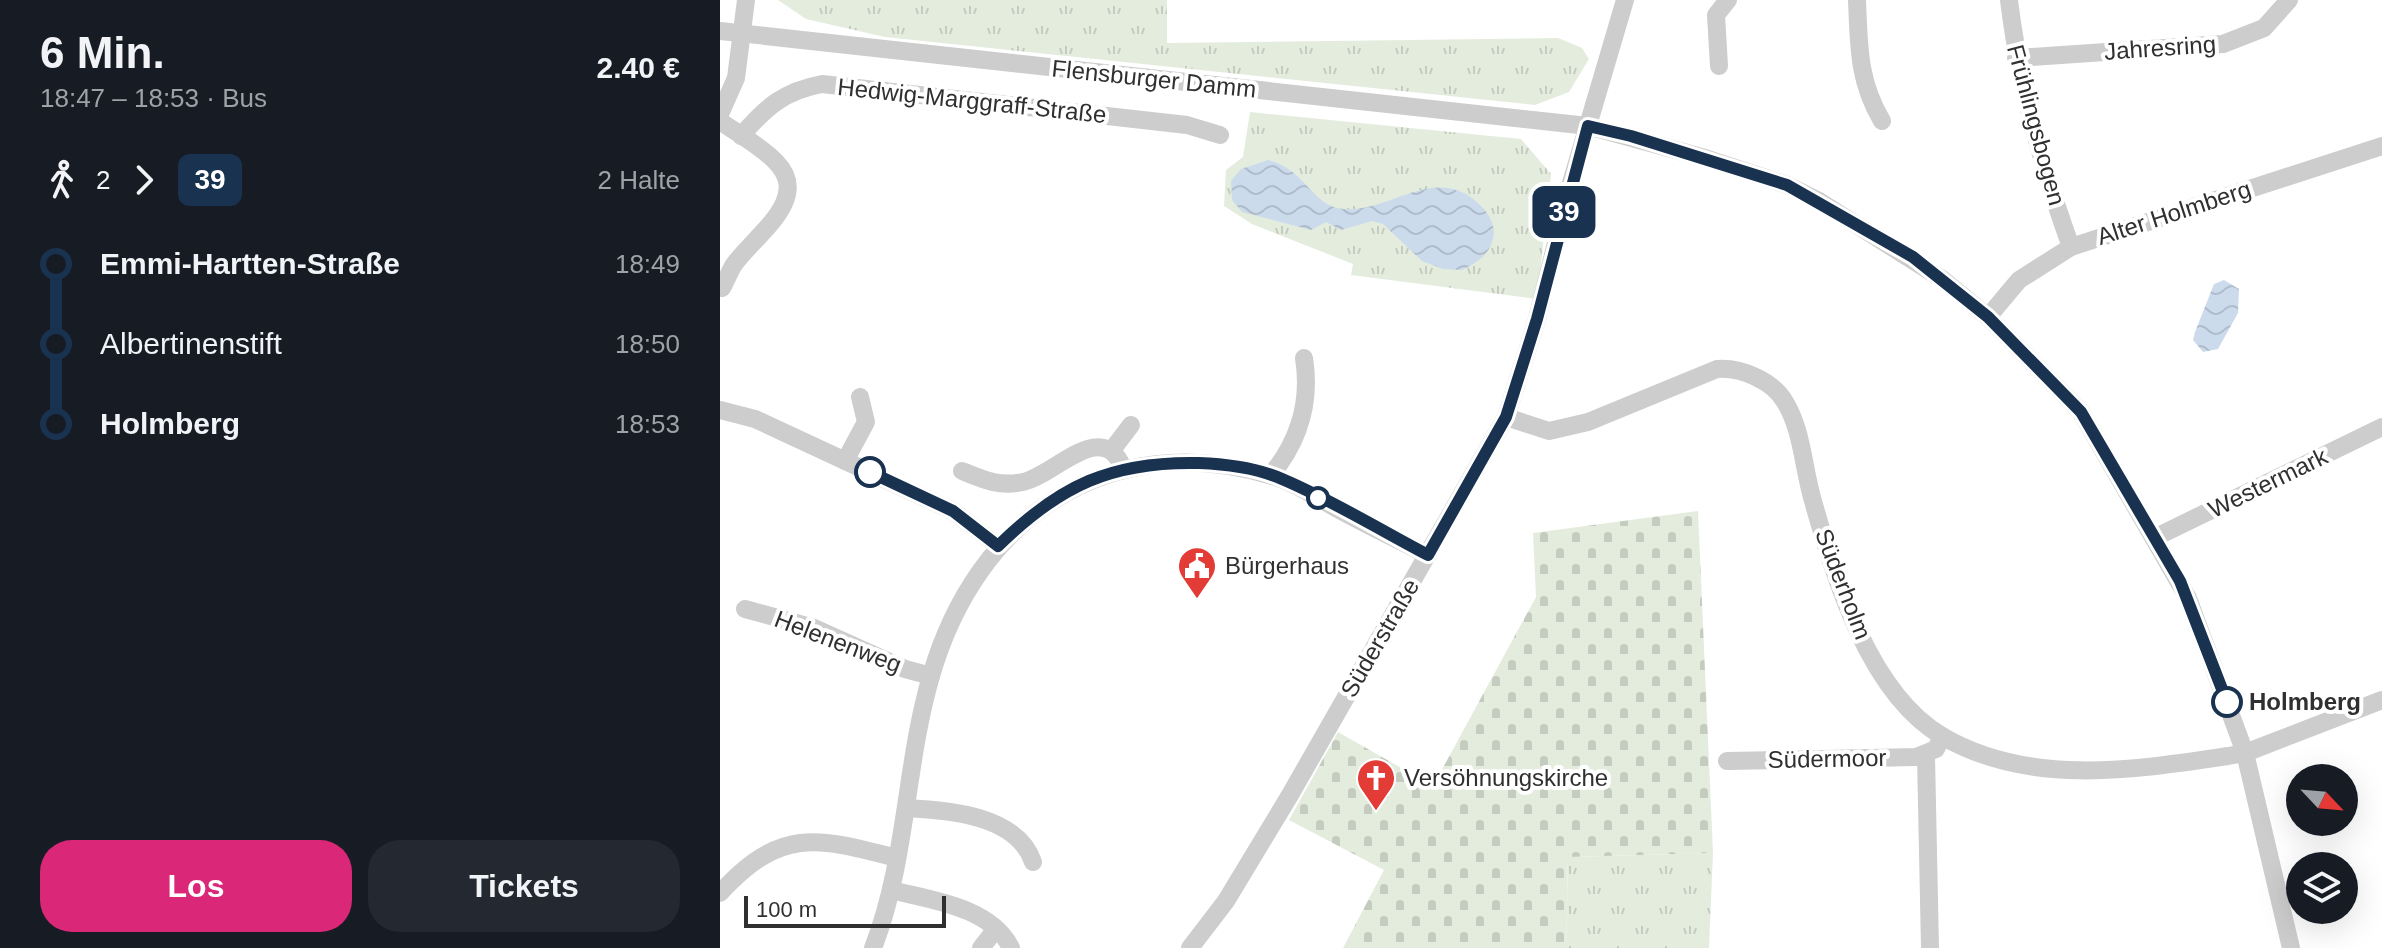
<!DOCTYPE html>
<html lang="de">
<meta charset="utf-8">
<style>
body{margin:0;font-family:Helvetica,sans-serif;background:#242831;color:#f1f3f6;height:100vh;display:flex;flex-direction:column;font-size:30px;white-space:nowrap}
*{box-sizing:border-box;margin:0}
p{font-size:26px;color:#9ea1a6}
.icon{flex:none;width:44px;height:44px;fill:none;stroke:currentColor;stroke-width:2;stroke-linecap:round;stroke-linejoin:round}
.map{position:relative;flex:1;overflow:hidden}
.panel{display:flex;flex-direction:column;background:#171b24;width:720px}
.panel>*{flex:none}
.badge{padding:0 16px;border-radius:12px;font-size:28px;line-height:52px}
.needle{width:52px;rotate:116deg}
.buttons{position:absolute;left:1566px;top:764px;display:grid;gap:16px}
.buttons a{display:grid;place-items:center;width:72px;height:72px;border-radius:50%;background:#171b24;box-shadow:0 8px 32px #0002;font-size:40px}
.scale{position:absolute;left:24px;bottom:20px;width:202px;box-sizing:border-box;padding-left:8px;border:4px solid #303030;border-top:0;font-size:22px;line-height:28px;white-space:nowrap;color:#303030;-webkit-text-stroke:6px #fff;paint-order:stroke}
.map>.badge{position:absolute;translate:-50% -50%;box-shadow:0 0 0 4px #fff}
.legs{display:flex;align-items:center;gap:12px;height:88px;padding:0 40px;font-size:26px}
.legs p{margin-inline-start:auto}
.summary{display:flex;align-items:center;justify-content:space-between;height:136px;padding:0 40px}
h1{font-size:44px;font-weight:800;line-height:60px}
.primary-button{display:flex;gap:16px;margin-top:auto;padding:16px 40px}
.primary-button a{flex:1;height:92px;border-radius:32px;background:#db2777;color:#fff;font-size:32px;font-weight:800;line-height:92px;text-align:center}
.primary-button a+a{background:#242831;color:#f1f3f6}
ul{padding:0 40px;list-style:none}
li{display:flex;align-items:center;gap:28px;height:80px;font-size:30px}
li i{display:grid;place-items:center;width:12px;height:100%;margin:0 10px;background:currentColor}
li i::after{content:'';width:20px;height:20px;margin:-10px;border:6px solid;border-radius:50%;background:#171b24}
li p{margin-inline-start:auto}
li:first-child i{background:linear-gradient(#0000 50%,currentColor 0)}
li:last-child i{background:linear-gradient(currentColor 50%,#0000 0)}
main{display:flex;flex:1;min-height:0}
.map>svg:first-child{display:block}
</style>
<main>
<section class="panel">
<div class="summary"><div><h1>6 Min.</h1><p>18:47 – 18:53 · Bus</p></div><b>2.40 €</b></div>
<div class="legs"><svg class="icon" aria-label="walk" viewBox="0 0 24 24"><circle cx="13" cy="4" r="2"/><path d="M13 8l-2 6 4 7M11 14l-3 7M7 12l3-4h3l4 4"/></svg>2<svg class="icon" aria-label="forward" viewBox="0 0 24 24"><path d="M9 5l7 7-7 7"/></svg><b class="badge" style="background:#193250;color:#fff">39</b><p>2 Halte</p></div>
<ul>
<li><i style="color:#193250"></i><b>Emmi-Hartten-Straße</b><p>18:49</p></li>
<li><i style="color:#193250"></i><span>Albertinenstift</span><p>18:50</p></li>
<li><i style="color:#193250"></i><b>Holmberg</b><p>18:53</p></li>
</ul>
<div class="primary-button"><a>Los</a><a>Tickets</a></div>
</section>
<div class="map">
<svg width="1662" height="948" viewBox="0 0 1662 948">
<defs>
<pattern id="grass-tufts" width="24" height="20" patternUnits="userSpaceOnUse" patternTransform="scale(2)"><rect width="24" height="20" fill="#e4ecde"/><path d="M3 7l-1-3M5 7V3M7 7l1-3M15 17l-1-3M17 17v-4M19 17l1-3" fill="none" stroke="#c4cbbf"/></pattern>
<pattern id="cemetery-stones" width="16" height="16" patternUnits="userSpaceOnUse" patternTransform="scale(2)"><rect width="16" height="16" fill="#e4ecde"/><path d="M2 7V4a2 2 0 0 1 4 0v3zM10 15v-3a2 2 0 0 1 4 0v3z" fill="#c4cbbf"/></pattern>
<pattern id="water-waves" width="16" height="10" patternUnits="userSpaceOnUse" patternTransform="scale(2)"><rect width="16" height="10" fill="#cbdbec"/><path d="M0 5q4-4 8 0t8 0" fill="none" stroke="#afbccb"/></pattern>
</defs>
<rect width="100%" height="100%" fill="#fff"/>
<!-- grass -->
<g fill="url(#grass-tufts)">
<path d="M58,0h389v43l391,-5 24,10 7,11 -20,33 -34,13 -650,-68 -79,-18z"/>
<path d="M530,112l271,27 30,35 -14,125 -186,-24 2,-11 -101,-40 -28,-18 2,-36 17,-13z"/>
<path d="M993,853l-4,95h-143l2,-91z"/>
</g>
<!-- cemetery -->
<path fill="url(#cemetery-stones)" d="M978,511l15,342 -145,4 -2,91h-223l41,-78 -95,-50 49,-88 95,54 103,-189 -3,-64z"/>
<!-- water -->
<g fill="url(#water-waves)">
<path d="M548,160c36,9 42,41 69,48 49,11 99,-51 146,0 8,9 14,21 9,34 -5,15 -16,21 -30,28l-19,-1 -21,-8 -39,-37 -11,-3 -31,9 -15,-8 -15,8 -69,-18 -10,-12 -1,-19 10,-12z"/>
<path d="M1504,280l15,9 -1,24 -20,36 -15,3 -10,-12 2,-8 19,-48z"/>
</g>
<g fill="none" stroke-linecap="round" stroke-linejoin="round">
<!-- minor -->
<g stroke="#cdcdcd" stroke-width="18">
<path d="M1137,0c2,46 1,81 25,121"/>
<path d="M1289,0c10,84 33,167 62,247"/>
<path d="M0,31l868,95 117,32 82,27 32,16 123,78 46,38 93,95 107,186 57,155 46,195"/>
<path d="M1296,58l207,-14 41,-16 25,-28"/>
<path d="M999,66l-3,-51 12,-15"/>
<path d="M0,114l16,-36 10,-78"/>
<path d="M0,121c18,13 41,25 56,41 37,38 -24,75 -43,104 -4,7 -7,15 -11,22"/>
<path d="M21,136c25,-29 43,-45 81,-52l365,41 33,10"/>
<path d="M1268,317l31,-37 52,-33 311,-101"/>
<path d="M0,410l35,9 198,92 45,35"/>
<path d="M786,417l43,14 39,-9 129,-53c24,-2 56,12 68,33 18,30 18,66 28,99 22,78 56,192 129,235 87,51 193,34 286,20l17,-3 137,-53"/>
<path d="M392,450l19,-25"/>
<path d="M125,461l21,-39 -6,-25"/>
<path d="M242,471c22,9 37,16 61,11 32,-7 79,-65 100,-14"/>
<path d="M551,475c28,-34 40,-73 33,-117"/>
<path d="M1434,538l228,-111"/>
<path d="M25,609l69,19 91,41 26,7"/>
<path d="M1206,756l4,192"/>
<path d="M1007,761l189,-4 20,-8 6,-13"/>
<path d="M186,808c42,2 111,7 127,54"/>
<path d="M171,890c40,10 100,17 120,58"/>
<path d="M0,893c61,-66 96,-56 177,-35"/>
<path d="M153,948c34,-87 32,-183 58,-272 46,-159 177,-249 341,-200 22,6 44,21 64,32 31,17 61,31 92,47"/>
<path d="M261,948l14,-18"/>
<path d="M470,948l36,-47 64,-106 216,-378 31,-98 34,-136 54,-183"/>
</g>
</g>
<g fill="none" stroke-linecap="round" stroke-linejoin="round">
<!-- line-1 casing -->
<g stroke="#fff" stroke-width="18">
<path id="line-1" d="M150,472l83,39 45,35c62,-61 114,-85 201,-83 27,1 58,5 83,16 50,21 98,51 146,76l78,-138 31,-98 51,-193 43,10 156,49 126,72 75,60 93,95 99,169 47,121"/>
</g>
<!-- line-1 -->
<use href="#line-1" stroke="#193250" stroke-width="12"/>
</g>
<!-- icons -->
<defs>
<g id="civic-pin" transform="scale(2)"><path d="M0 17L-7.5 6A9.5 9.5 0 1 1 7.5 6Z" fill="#e33b36" stroke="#fff"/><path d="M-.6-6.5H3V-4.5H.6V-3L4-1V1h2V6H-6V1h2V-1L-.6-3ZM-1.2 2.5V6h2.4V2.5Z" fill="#fff"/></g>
<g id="church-pin" transform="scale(2)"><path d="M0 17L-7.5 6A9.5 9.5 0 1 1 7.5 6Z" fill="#e33b36" stroke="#fff"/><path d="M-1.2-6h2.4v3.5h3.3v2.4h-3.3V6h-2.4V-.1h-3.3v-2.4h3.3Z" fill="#fff"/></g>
</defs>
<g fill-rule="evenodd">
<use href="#civic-pin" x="477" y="566"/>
<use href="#church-pin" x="656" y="778"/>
</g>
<!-- markers -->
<g fill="#fff" stroke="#193250" stroke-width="4">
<circle cx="150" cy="472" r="14"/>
<circle cx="598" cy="498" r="10"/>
<circle cx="1507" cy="702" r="14"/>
</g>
<g text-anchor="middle" stroke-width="8" stroke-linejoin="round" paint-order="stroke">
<!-- street labels -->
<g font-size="24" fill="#303030" stroke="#fff">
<text transform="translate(1440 48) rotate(-4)" y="8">Jahresring</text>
<text transform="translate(434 79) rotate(6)" y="8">Flensburger Damm</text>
<text transform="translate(252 101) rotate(6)" y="8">Hedwig-Marggraff-Straße</text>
<text transform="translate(1316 125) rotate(75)" y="8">Frühlingsbogen</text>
<text transform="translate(1454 213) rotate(-18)" y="8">Alter Holmberg</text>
<text transform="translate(1548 483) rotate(-26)" y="8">Westermark</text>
<text transform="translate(1123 584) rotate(69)" y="8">Süderholm</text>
<text transform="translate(660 638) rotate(-60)" y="8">Süderstraße</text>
<text transform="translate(118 642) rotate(21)" y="8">Helenenweg</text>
<text transform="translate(1107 759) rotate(-1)" y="8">Südermoor</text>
</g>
<!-- poi labels -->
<g font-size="24" fill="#303030" stroke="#fff" text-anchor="start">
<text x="505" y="574">Bürgerhaus</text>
<text x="684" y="786">Versöhnungskirche</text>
</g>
<!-- stop labels -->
<g font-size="24" font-weight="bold" fill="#303030" stroke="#fff" text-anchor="start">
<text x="1529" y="710">Holmberg</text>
</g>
</g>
</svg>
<div class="buttons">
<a><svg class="needle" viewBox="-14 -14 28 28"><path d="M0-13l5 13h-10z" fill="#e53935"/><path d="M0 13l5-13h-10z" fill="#9ea1a6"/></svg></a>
<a><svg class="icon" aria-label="layers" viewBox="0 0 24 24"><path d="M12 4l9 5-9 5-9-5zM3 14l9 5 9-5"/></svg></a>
</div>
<div class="scale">100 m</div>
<b class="badge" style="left:844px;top:212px;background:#193250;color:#fff">39</b>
</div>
</main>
